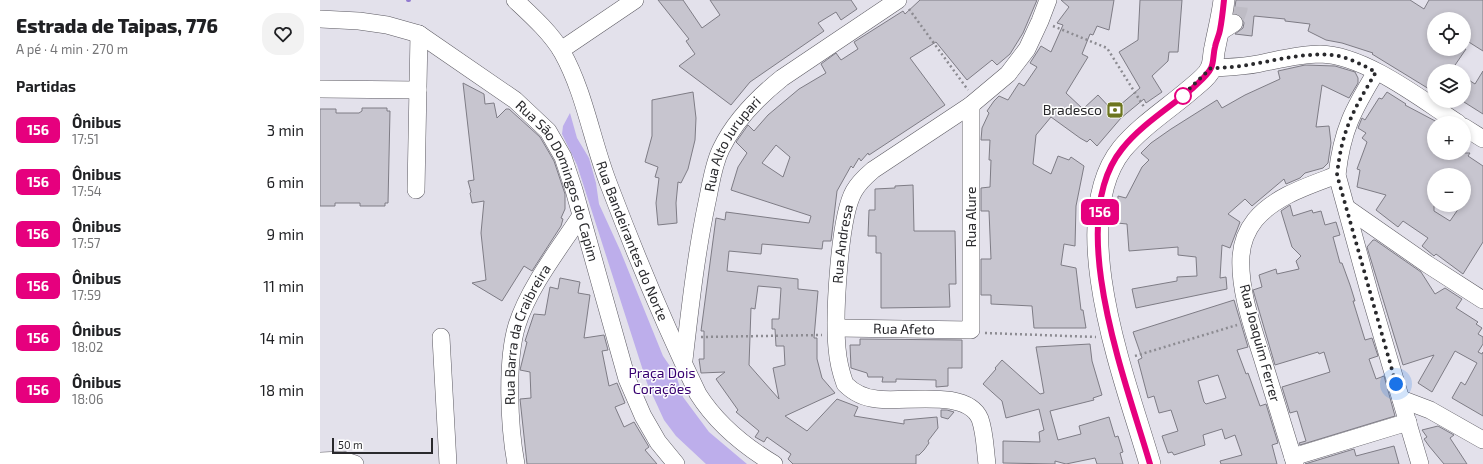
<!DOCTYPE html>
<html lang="pt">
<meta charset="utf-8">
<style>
body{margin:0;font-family:"Exo 2",sans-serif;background:#f2f2f2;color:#202124;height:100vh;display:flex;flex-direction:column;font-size:15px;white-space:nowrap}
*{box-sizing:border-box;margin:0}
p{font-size:13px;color:#757577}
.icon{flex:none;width:22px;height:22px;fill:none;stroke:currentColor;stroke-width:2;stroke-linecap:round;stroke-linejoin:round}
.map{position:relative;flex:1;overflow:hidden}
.panel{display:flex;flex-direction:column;background:#fff;width:320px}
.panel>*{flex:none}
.badge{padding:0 8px;border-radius:6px;font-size:14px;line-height:26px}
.tools{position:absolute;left:1107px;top:12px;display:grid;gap:8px}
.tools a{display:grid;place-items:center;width:44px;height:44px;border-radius:50%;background:#fff;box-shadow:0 2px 6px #0003;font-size:20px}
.scale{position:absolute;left:12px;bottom:10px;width:101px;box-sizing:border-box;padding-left:4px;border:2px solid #29292c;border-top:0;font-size:11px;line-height:14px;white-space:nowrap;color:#29292c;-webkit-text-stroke:3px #fff;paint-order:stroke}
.you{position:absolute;width:20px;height:20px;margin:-10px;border:3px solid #fff;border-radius:50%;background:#1a73e8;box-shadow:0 0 0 6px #1a73e833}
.map>.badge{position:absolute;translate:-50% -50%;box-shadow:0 0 0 2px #fff}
h2{padding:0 16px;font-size:15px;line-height:36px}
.round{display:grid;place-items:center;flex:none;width:42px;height:42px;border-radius:16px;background:#f2f2f2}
.overview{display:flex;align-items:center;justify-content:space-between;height:68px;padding:0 16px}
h1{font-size:19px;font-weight:800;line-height:30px}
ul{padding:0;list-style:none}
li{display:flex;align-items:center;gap:12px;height:52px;padding:0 16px}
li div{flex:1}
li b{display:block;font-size:15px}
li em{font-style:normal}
li .badge{min-width:44px;font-weight:700;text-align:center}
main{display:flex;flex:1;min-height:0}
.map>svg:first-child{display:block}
</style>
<main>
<section class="panel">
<div class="overview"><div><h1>Estrada de Taipas, 776</h1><p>A pé · 4 min · 270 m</p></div><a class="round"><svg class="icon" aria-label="heart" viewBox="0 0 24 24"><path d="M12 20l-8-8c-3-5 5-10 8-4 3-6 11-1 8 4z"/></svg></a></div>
<h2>Partidas</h2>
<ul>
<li><span class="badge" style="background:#e6007e;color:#fff">156</span><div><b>Ônibus</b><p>17:51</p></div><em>3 min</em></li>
<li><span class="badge" style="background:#e6007e;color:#fff">156</span><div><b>Ônibus</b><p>17:54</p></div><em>6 min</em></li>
<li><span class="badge" style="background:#e6007e;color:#fff">156</span><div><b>Ônibus</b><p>17:57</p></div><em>9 min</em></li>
<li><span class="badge" style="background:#e6007e;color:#fff">156</span><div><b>Ônibus</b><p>17:59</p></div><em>11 min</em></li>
<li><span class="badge" style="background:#e6007e;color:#fff">156</span><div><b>Ônibus</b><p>18:02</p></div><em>14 min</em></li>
<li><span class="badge" style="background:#e6007e;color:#fff">156</span><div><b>Ônibus</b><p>18:06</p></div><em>18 min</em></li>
</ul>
</section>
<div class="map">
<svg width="1163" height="464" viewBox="0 0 1163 464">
<rect width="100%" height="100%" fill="#e3e1eb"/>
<!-- green -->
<path fill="#bdaeeb" d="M250,113l7,25 12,20 7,25 3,21 21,46 43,106 13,19 7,22 26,35 38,32h-41l-30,-28 -12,-16 -17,-37 -70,-218 -15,-31 1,-8z"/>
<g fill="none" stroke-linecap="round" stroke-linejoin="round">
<!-- stream -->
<path stroke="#9179d0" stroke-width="4" d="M88,0h1"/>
</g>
<!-- building -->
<g fill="#c7c5cf" stroke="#7e7c85" fill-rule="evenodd">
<path d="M338,0h25l19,28 18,-13 -10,-15h141l6,9 -16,11 -5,-8 -18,11 6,8 -74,51 -19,23 -52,-39 16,-12 -9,-13 3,-2z"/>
<path d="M600,0h117l-14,33 -13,21 -13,11 -5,-5 -25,20 -31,-38 -26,16 35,47 -76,50 -1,-2 -7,8 -2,-3 -6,10 -2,-2 -14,25 -6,50h-8l-1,8 -60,-5 -1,10 -32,-3 -2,20 71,8v10l20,2 -4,47h3v21l5,19 13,15 -50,23 22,15 30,-32 21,8 -4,9 50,8v-4l33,-3 1,11 -10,13 1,2 -5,7 -5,5h-3v9h-123l-5,-5 3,-5 -24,-17 -3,5 -9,-5 4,-6 -23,-19 2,-2 -22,-31 9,-7 -24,1 -2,-14h5v-28h-3l15,-113 9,2 1,-8 83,11 2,-7 -80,-26 7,-23 9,-14 -11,-11 12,-17 6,6 14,-16 31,-26 27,-16 -5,-9 15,-11 5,7 17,-11 -4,-7 49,-31 2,3zM456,145l14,12 -7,20 -21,-14zM438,286l23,2 -2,31h-7v10h3l1,17h8l1,19 -12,3 6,31 -30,-34 2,-57 4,1z"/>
<path d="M741,0h53l-5,30 -12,-4 -4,9 -3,-1 -8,20 6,3 -22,36 17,16 15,-14 15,16 27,-23 -21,-36 19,-12 2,-40h42l-4,52h-9l-1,9 -16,15 10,16 -16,11 -2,-4 -23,19 -24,28 -7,-7 -3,3 -7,-4 -29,-21 -15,18 -3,29 18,10 7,-18 11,4 2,-3 13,9 -8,40 -1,40 -11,-2 -3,21 15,3 5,42h2l3,18h-52l-2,-22 -41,-2v-9h-10v-36h10l-2,-48h-8v-23l9,-1 1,-27h-2l1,-20h-9l1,-12 7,-15 -2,-2 7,-10 5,-5 9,4 11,-17 5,3 13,-19 -7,-4 11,-17 10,6 12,-27 -6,-2 12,-16z"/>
<path d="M916,0h174l14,9 5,-9h54v51l-19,-12v-20h-30v30h32l-15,22h-17v21l-62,-38 1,-1 -31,-10 -16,-3 -18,-9 2,-7 -25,-3v-2l-31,-3 -2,20 -17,-2 8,-6 1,-5 -2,-6 -8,-4z"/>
<path d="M985,65l30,1 20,6 3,6v5l-9,15 -27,-13 -6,42 13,-1 2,17 -3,20 -5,5 -18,5 -5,5 -14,6 -2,-5 -32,27 -7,-7 -17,15 12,8 -10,26 -8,-3 -2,33 6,-1 1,12 -91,19 -4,-19 45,-8v-4l20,-1 -1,-19 -18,-2v-8l-49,4 -2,-27 -10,-1 1,-27 8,2 16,-31 7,-7 -8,-7 10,-10 20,-14 46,-29 5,8 23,-13 35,-16 -2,-8z"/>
<path d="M1163,71v43l-19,-12v-25l11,7z"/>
<path d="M143,83l21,11 1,10 9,-1 3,15 9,-9h3l31,28 14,24 11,33v15l-4,9 2,1 -2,7 -29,45 -8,-5 -22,35 -30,-18 14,-3 -5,-47 3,-32 -12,2 -2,-10 1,-1 -3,-11 6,-1z"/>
<path d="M373,92l3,26 -1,22 -7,29 -7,14 -3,-1 -2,21 1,20 -19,2 -2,-22 3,-25 -4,-1 3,-10 -13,-5 7,-26v-36z"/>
<path d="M1067,92l19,12 -1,1 34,18h-5v30h36l-2,3 15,10v76l-20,32 -27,-20 -2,2 -12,-10 6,-8 -25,-17 -5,6 -22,-17 10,-15 -29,-8 3,-17 -3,-1 10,-27 -5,-4 4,-5 -8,-5 4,-10 3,2 14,-22 3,1zM1114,175h30v30h-3l-11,16 -16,-10z"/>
<path d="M42,108h25v3h3l-2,92h-3v3h-25v-3h-25v3h-15v-97h16v4h23l3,-2z"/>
<path d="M593,185l1,46h41l1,53h-7l1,23 -69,1v-55h-5v-17h-8l1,-26h6v-21l20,-1v-2z"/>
<path d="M970,205l3,11 19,-6 1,3 8,-2 4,14 11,-3 4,13 -7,2 7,26h2l8,22 5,16h-2l12,39 7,-2 6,18 -9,3 7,20 8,-3 11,40 -95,29 -1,-2 7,-2 -4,-13 -5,-17 -7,2 -8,-26 48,-15 -6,-20 -5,2 -1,-2 -43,13 -22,-75 9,-3 -3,-12 17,-6 1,5 22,-5 -3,-8 5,-5 -9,-9 -11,-36z"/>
<path d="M1053,240h2l46,32 14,22 10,-6 17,11 -6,9 22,14 -2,2 6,4 -4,6 5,3v7l-5,8 4,2 1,-2v64l-31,-18 9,-16 4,3 12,-22 -22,-12 -23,41 -14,-9 16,-28 -31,10 -36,-118z"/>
<path d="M240,278l20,4 -2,11 12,2 -6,43 20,-3 4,15 -6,1 7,35 8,-3 8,20 -10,4 9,20 10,-5 15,25 -4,3 12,14h-130l-7,-65 11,-1 -1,-26 -10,-2 7,-28 -2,-1 9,-27 11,1 5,-28 8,2z"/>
<path d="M914,300l14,47 -11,3 9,24 2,-1 12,33 6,-2 12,39 -6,2 5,19h-56l-1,-3 22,-6 -7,-20 -10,4 -3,-10 -19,6 2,10 -31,10 -2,-3 -4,1 -6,-17 16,-5 -7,-21 -12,3 -5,-17 -6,2 -10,-38 4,-2 -9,-26zM898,375l8,23 -20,6 -2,-2 -6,-21z"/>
<path d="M540,339l102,1v28h-14v18l-12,1v-7l-40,-1v3h-14l1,-5h-15l-1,-4 -16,-5 -1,-23h10z"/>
<path d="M770,344l2,17 10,34 -9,3 1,2 -44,11 8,29 23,-6 -2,-8 30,-9 6,20 3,-1 5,16 -3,1 3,11h-26l-2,-6 -29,6 -11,-3v3l-52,-1v-22l37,1 -1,-10 5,-2 -5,-21 -33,9 -4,-17 -19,-17 13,-15 -1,-1 7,-8 38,34 4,-1 -8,-46z"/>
<path d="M621,410h6l7,2 -6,7 -7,-2z"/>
<path d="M1118,426l16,9 -4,3 17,26h-23l-15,-18 -5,-7 3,-2 -5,-7z"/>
<path d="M1074,446l5,18h-94l49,-15 2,7z"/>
</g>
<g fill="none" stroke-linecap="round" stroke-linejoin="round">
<!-- minor-tunnel -->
<path stroke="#bebcc5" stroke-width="17" stroke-dasharray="17 8" stroke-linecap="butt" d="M914,23l5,-14 1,-9"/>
<!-- minor casing -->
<g stroke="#5c5a62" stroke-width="18">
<g id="minor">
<path id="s1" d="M195,0c16,15 36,33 47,52 23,41 30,90 47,133 27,71 56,141 89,209 19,30 46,52 76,70"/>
<path id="s2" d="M0,19l39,2 28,4 32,9 96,66 33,31 15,26 11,33 53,189 16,37 15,26 18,22"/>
<path d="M900,32l14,-9"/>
<path d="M241,50l74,-50"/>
<path d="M891,68c16,-1 31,-1 46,-4 21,-4 42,-10 63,-10 45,1 101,45 138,69"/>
<path d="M1056,72c-23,38 -34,58 -39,103l33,120 50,169"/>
<path d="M0,89l98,1"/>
<path d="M1144,127l19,12"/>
<path d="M96,190l3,-156"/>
<path d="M1028,209l79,55 56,36"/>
<path id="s3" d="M517,328l134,2v-225"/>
<path d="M121,337l7,127"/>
<path id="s4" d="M364,360c6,-52 12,-106 23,-158 4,-18 6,-37 14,-53 14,-29 36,-51 61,-71l116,-78"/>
<path d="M1081,399l29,11 53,30"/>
<path d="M973,457l115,-35"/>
<path d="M0,461l23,-1 12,4"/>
<path id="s5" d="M196,464c-7,-38 -10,-103 1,-139 12,-38 42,-76 63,-108"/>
<path id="s6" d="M667,464c-2,-15 -2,-31 -7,-45 -13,-31 -76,-16 -103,-20 -12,-1 -23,-6 -32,-15 -4,-11 -7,-23 -8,-36 -3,-32 2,-131 17,-157 5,-9 12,-15 19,-21l98,-65 37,-31 19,-25 13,-28 8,-21"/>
<path d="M975,464c-11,-36 -22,-72 -33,-107 -10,-32 -23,-67 -21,-101 1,-13 6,-26 14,-36 20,-24 53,-34 82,-45"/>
</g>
</g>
<!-- major casing -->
<g stroke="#5c5a62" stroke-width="22">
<path id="major" d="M830,464c-23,-80 -87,-241 -28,-315 19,-23 46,-40 68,-59 7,-6 18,-14 21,-22 3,-6 2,-14 4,-21 3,-16 7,-30 9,-47"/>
</g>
<!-- path -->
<g stroke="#8c8b91" stroke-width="2.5" stroke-dasharray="2 3" stroke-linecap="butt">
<path d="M589,9l59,81"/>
<path d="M733,26l54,22 37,59"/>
<path d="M665,333l111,4"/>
<path d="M381,337l121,-2"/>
<path d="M815,356l102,-31"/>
</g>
<!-- minor -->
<use href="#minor" stroke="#fff" stroke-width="17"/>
<!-- major -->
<use href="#major" stroke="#fff" stroke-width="21"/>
</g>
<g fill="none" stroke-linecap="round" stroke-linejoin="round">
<!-- line casing -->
<g stroke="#fff" stroke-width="9">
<path id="line" d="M830,464c-23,-80 -87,-242 -28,-315 19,-24 47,-41 71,-61 5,-5 15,-13 18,-20 3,-6 2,-14 4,-21 1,-6 4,-11 5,-17 2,-10 3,-20 4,-30"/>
</g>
<!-- line -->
<use href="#line" stroke="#e6007e" stroke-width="6"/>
<!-- walk -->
<path stroke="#29292c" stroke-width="4" stroke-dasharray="0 7.2" d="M863,96l-2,1 30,-29c13,0 25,-1 37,-3 30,-5 61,-14 91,-9 13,3 25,10 37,16 -23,39 -34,57 -39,103l59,209"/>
</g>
<!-- icons -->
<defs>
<g id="bank-square" transform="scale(0.9)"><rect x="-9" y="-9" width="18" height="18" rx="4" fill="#6c751f" stroke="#fff"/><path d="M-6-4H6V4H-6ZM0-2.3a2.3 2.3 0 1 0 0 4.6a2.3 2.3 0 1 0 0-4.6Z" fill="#fff"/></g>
</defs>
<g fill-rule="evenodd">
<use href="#bank-square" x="795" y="110"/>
</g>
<!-- markers -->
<circle fill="#fff" stroke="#e6007e" stroke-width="2" cx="863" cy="96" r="8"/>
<g text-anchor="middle" stroke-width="3" stroke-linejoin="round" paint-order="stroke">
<!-- poi labels -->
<g font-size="14" fill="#29292c" stroke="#fff" text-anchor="end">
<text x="782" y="115">Bradesco</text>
</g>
<!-- street labels -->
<g font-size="14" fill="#29292c" stroke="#fff">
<text dy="5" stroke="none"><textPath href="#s4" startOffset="224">Rua Alto Jurupari</textPath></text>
<text dy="5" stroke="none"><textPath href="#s2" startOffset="311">Rua São Domingos do Capim</textPath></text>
<text transform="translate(651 217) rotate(-90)" y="5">Rua Alure</text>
<text dy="5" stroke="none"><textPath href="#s1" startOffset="272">Rua Bandeirantes do Norte</textPath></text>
<text dy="5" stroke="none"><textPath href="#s6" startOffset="333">Rua Andresa</textPath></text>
<text dy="5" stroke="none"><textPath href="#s3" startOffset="67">Rua Afeto</textPath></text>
<text dy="5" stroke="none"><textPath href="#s5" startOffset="133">Rua Barra da Craibreira</textPath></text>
<text transform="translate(940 343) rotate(75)" y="5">Rua Joaquim Ferrer</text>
</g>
<!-- park labels -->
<g font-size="14" fill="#370070" stroke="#fff">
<text x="342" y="378">Praça Dois<tspan x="342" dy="16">Corações</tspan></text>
</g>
</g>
</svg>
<div class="tools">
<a><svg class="icon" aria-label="locate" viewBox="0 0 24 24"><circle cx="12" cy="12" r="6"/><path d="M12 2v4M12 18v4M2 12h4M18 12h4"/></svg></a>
<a><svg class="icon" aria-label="layers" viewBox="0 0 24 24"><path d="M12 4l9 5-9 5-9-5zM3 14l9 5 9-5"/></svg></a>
<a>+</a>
<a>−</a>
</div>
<div class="scale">50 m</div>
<div class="you" style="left:1076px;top:384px"></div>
<b class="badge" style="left:780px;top:212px;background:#e6007e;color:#fff">156</b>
</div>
</main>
